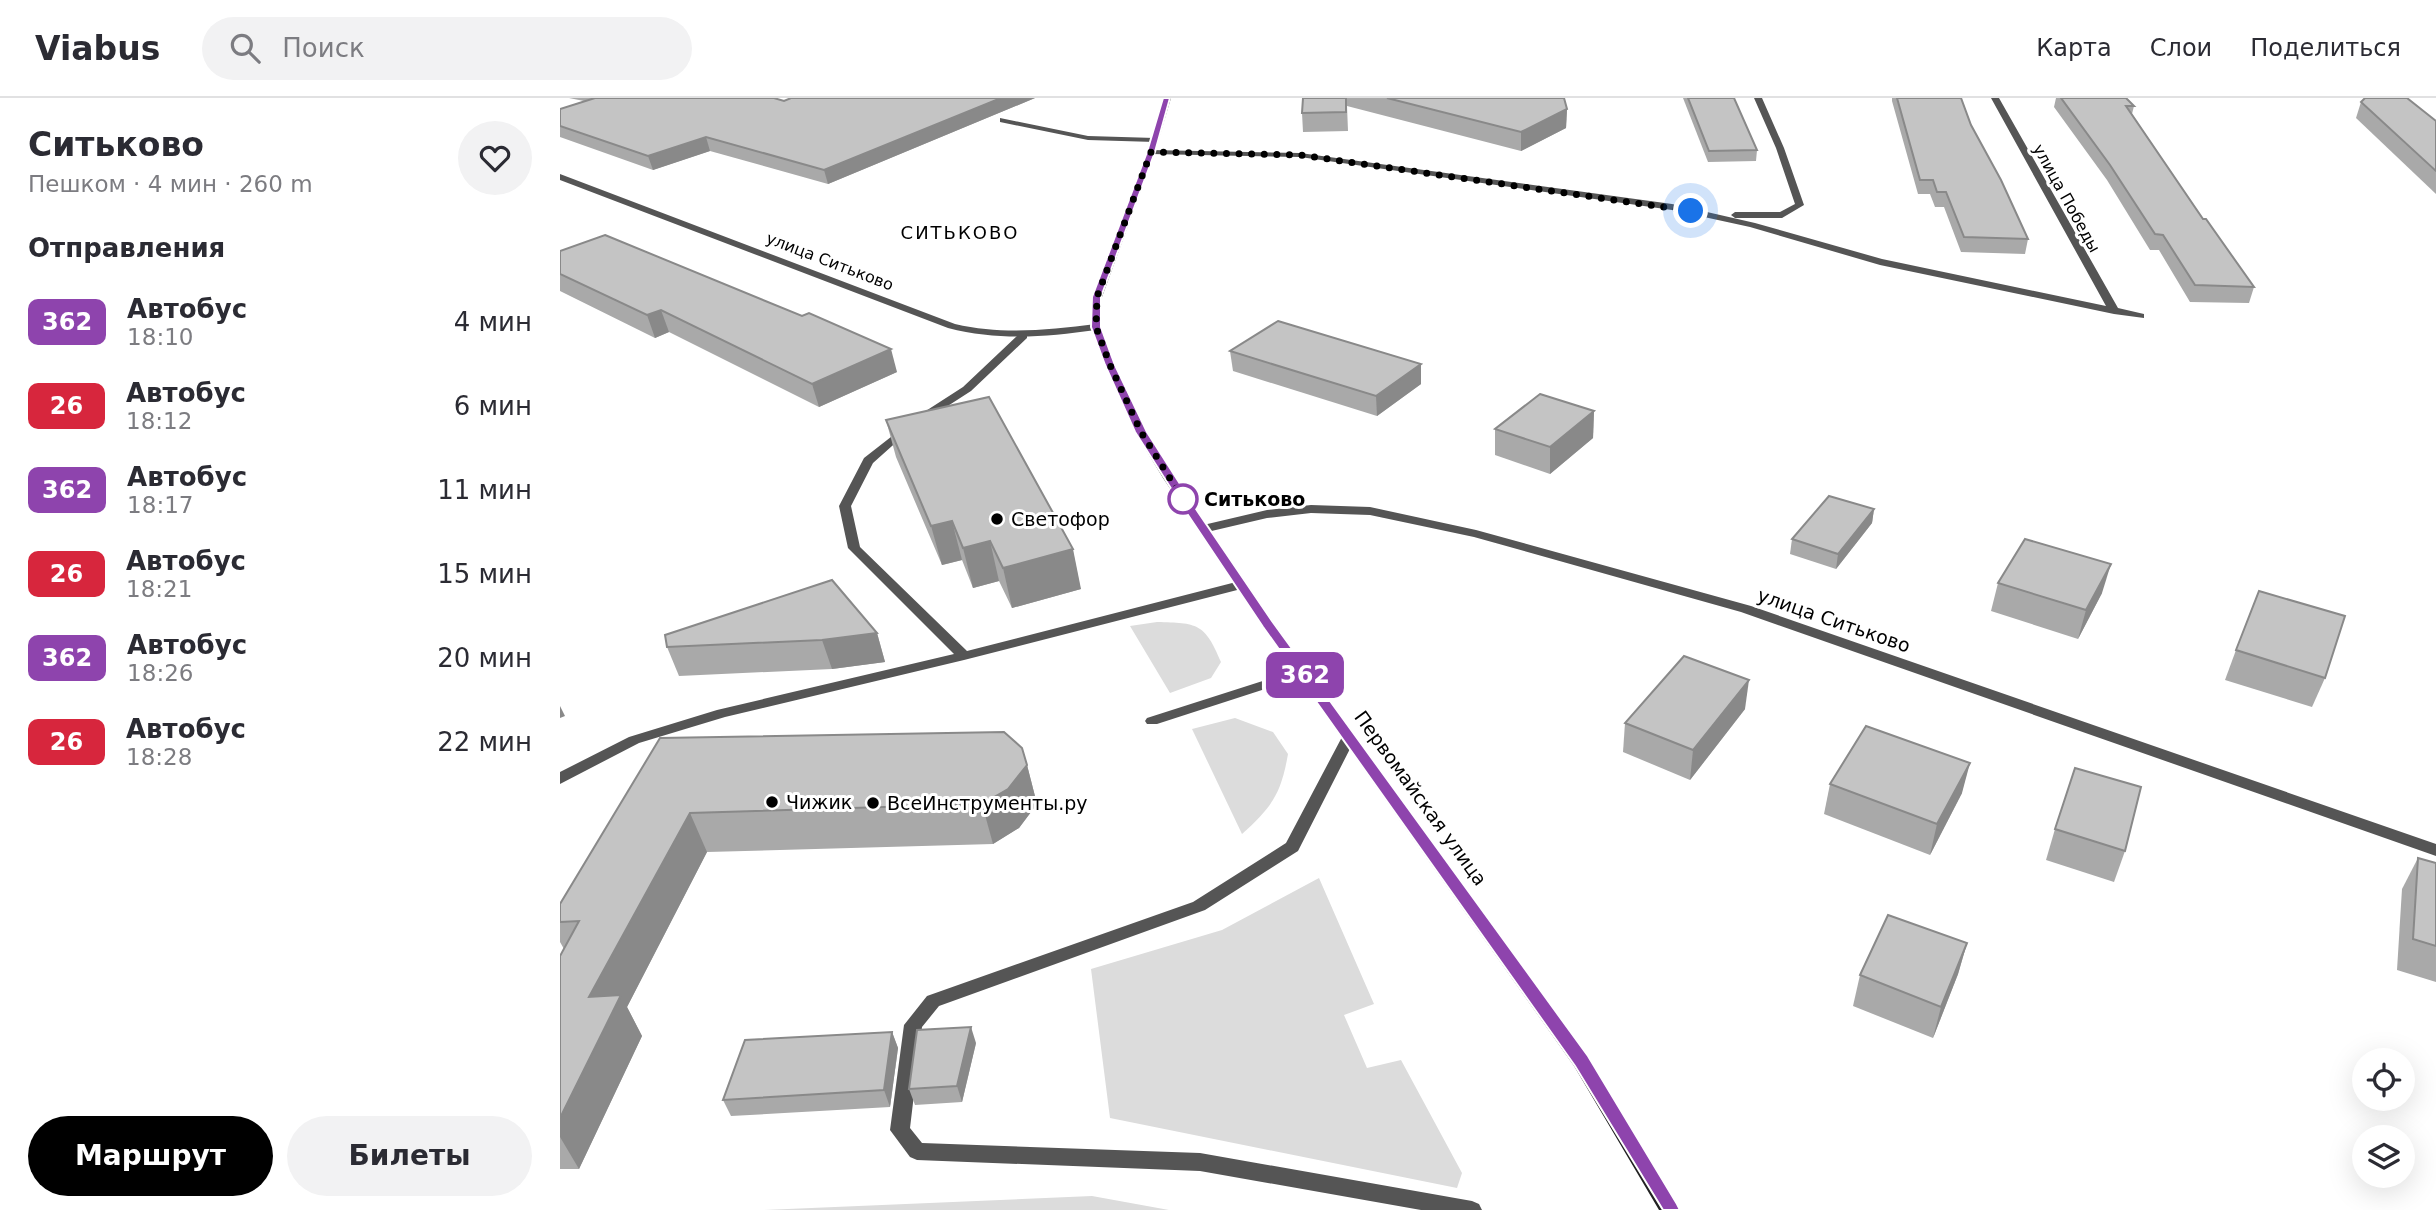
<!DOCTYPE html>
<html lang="ru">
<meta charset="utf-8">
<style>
body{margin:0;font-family:"DejaVu Sans",sans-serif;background:#f2f2f3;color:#2b2b33;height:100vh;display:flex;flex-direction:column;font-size:26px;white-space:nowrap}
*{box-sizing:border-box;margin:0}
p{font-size:23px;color:#7c7c81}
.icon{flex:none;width:38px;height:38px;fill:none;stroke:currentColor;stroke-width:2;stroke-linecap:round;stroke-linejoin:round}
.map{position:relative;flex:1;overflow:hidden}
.panel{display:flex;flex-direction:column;background:#fff;width:560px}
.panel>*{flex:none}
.badge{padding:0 14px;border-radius:10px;font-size:24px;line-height:46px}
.buttons{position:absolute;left:1792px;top:950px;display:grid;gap:14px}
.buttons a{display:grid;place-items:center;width:63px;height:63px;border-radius:50%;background:#fff;box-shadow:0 7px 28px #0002;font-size:35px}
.you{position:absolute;width:35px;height:35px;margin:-18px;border:5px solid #fff;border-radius:50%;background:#1a73e8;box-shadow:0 0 0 10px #1a73e833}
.map>.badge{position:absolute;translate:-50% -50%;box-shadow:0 0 0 4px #fff}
h2{padding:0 28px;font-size:26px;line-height:63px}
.round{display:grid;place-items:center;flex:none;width:74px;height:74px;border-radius:37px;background:#f2f2f3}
.overview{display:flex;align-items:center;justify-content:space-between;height:119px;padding:0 28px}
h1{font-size:33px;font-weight:700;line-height:52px}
.primary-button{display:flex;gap:14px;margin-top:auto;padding:14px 28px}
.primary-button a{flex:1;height:80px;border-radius:42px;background:#000;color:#fff;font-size:28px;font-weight:700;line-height:80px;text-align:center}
.primary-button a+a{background:#f2f2f3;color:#2b2b33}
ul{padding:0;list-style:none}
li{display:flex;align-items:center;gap:21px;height:84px;padding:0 28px}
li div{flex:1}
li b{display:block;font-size:26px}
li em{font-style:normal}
li .badge{min-width:77px;font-weight:700;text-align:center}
header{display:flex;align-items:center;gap:42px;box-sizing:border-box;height:98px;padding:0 35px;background:#fff;border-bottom:2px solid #e1e1e2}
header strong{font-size:33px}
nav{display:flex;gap:38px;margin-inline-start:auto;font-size:24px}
.search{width:490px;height:63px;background:#f2f2f3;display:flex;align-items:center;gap:18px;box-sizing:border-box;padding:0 24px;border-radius:38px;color:#7c7c81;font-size:26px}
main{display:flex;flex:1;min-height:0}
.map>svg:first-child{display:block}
</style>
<header>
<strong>Viabus</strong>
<div class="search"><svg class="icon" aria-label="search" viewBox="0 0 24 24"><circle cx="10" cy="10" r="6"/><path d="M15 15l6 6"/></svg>Поиск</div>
<nav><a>Карта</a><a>Слои</a><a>Поделиться</a></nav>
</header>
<main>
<section class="panel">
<div class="overview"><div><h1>Ситьково</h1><p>Пешком · 4 мин · 260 m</p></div><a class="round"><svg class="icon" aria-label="heart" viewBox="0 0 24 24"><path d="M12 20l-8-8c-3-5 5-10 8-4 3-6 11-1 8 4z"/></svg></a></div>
<h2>Отправления</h2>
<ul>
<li><span class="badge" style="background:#8e44ad;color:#fff">362</span><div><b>Автобус</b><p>18:10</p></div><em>4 мин</em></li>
<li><span class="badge" style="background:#d7263d;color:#fff">26</span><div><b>Автобус</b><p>18:12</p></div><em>6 мин</em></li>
<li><span class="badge" style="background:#8e44ad;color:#fff">362</span><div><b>Автобус</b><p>18:17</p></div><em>11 мин</em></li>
<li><span class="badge" style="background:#d7263d;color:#fff">26</span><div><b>Автобус</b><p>18:21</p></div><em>15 мин</em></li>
<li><span class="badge" style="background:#8e44ad;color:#fff">362</span><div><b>Автобус</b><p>18:26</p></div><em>20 мин</em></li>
<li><span class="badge" style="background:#d7263d;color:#fff">26</span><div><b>Автобус</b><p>18:28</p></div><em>22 мин</em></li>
</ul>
<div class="primary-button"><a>Маршрут</a><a>Билеты</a></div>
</section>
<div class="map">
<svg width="1876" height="1112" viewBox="0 0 1876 1112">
<rect width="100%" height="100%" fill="#fff"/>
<!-- green -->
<g fill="#dcdcdc">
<path d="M597,524c40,1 48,1 64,40l-10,16 -41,15 -40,-67z"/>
<path d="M675,620l38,14 15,22c-7,40 -16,53 -46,80l-50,-105z"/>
<path d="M759,780l55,126 -30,11 23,53 34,-8 61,113 -5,15 -347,-70 -19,-149 131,-39z"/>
<path d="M532,1098l77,14h-405z"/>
</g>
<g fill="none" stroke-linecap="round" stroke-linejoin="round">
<!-- lane -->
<g fill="#555" fill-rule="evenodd">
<path d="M440,20l88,18 67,2 4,2 -4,2 -67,-2 -88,-18z"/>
<path d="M463,235l4,1v4l-56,53 -45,29h-8v-4l45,-29 56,-53z"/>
<path d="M345,328l6,3 -38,34 -22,43 9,41 107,104 273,-70 7,4 -2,3 -281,72 -239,57 -86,26 -79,41v-12l69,-35 88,-27 237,-56 -106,-106 -9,-42 25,-48z"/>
<path d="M743,570l7,4 -2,3 -151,49h-10l-2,-3 2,-3z"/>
<path d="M789,634l7,5 -58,114 -93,59 -266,96 -17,21 -12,101 12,15 278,10 272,48 7,3 3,6h-61l-221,-39 -283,-11 -7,-3 -20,-27 14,-105 23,-29 266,-94 93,-59 56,-106z"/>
</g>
<!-- street -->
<g fill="#555" fill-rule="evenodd">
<path d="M1194,0h8l22,50 20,57 -22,13h-47l-4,-3 4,-3h45l15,-8 -19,-56z"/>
<path d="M1431,0h8l119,210 26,6v4l-30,-4 -234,-49 -130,-38 -78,-17 -372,-53 -149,-3 -4,-2 4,-2 149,3 372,51 83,19 127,36 224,47z"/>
<path d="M0,76l395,150c48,11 93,6 141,0l5,3 -5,3c-51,7 -97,11 -148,-2l-388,-148z"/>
<path d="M751,407l59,2 106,23 275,76 685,238v12l-695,-244 -267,-75 -104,-22 -59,-2 -44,5 -64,15 -6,-4 2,-3 68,-16z"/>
</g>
<!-- secondary -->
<path fill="#222" fill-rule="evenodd" d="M603,0h8l-16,54 -53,145 -1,30 14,38 32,67 28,46 98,144 315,434 92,154h-21l-85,-144 -311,-439 -100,-149 -28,-46 -30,-67 -14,-38 1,-30 55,-145z"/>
</g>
<!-- wall -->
<g fill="#a9a9a9">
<path d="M9,0h205l10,3 7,-3h244l-207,86 -118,-33 -57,19 -93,-33v-28l24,-8z"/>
<path d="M743,0h261l3,11 -1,19 -45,23 -174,-45 1,25 -45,1 -1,-19z"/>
<path d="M1123,0h51l23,52 -1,11 -48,1z"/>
<path d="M1332,0h69l10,27 57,114 -3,15 -64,-2 -17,-45h-9l-5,-13h-12l-26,-93z"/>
<path d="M1496,0h70l8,8 -2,8 71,105 51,68 -5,16 -59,-1 -31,-52h-9l-43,-70 -53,-73z"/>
<path d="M1801,4l75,19v73l-80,-76z"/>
<path d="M0,153l337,121 -78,35 -150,-75 -14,6 -95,-47z"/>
<path d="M670,253l191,33 -44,32 -144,-45z"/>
<path d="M1034,313l-1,27 -43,36 -55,-19v-26z"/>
<path d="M326,322l195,169 -69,19 -13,-27 -26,7 -11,-28 -20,5 -46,-108z"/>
<path d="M1314,411l-2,14 -36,46 -46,-15 2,-15z"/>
<path d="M1438,485l104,10 -24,46 -87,-28z"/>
<path d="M317,535l8,29 -53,7 -153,7 -12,-29z"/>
<path d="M1676,552l89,28 -13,29 -87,-27z"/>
<path d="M1185,611l-55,71 -67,-28 2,-29z"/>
<path d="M100,640l367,27 10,39 -18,24 -26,16 -286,8 -80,155 15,29 -63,133h-19v-213l4,-7 -4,-7v-38z"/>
<path d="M1270,686l132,9 -32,62 -106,-41z"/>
<path d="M1495,731l70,22 -11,31 -68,-22z"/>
<path d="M1858,760l18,5v119l-39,-12 5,-81z"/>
<path d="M1407,845l-9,31 -25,64 -80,-32 7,-31z"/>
<path d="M332,934l6,16 -8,59 -159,9 -8,-16z"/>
<path d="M416,945l-14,59 -47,3 -6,-16z"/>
</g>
<!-- shaded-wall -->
<g fill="#898989">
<path d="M441,0h34l-207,86 -4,-14z"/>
<path d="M1007,11l-1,19 -45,23v-19z"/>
<path d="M146,39l4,14 -57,19 -5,-14z"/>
<path d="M101,212l8,22 -14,6 -8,-23z"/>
<path d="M331,251l6,23 -78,35 -7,-23z"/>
<path d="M861,266v20l-44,32 -1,-20z"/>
<path d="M1034,313l-1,27 -43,36v-27z"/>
<path d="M1314,411l-2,14 -36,46 2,-15z"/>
<path d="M392,423l10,39 -20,5 -11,-39z"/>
<path d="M430,443l9,40 -26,7 -10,-40z"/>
<path d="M513,451l8,40 -69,19 -9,-40z"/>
<path d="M1551,466l-9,29 -24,46 8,-29z"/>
<path d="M317,535l8,29 -53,7 -10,-29z"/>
<path d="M1189,582l-4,29 -55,71 3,-30z"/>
<path d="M0,608l5,10 -5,2z"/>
<path d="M1410,665l-8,30 -32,62 7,-31z"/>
<path d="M467,667l10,39 -18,24 -26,16 -11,-40z"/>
<path d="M130,715l17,39 -80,155 15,29 -63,133 -19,-32v-19l29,-121z"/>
<path d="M1407,845l-9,31 -25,64 8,-31z"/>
<path d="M411,929l5,16 -14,59 -5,-16z"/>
<path d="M332,934l6,16 -8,59 -6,-17z"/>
</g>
<!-- building -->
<g fill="#c4c4c4" stroke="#898989" stroke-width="2">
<path d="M35,0h179l10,3 7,-3h210l-177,72 -118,-33 -58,19 -88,-30v-17z"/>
<path d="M743,0h43v14l-44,1z"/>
<path d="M827,0h177l3,11 -46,23z"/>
<path d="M1128,0h46l23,52 -48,1z"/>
<path d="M1337,0h64l10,27 30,55 27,59 -64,-2 -18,-45h-9l-4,-12h-13z"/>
<path d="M1501,0h65l8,8h-8l77,113h3l48,68 -59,-2 -32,-50 -8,-1 -45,-69z"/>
<path d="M1805,0h42l29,23v50l-75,-69z"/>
<path d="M45,137l197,81 7,-3 82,36 -79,35 -151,-74 -14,5 -87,-41v-23z"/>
<path d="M718,223l143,43 -45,32 -146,-45z"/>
<path d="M980,296l54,17 -44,36 -55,-18z"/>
<path d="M429,299l84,152 -70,19 -13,-27 -27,7 -11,-27 -21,5 -45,-106z"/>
<path d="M1269,398l45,13 -36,45 -46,-15z"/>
<path d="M1465,441l86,25 -25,46 -88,-27z"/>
<path d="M272,482l45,53 -55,7 -155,7 -2,-12z"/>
<path d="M1699,493l86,25 -20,62 -89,-28z"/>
<path d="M1124,558l65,24 -56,70 -68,-27z"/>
<path d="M1306,628l104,37 -33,61 -107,-40z"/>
<path d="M444,634l18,16 5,17 -19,24 -26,15 -292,9 -101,184 32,-2 -61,123v-162l19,-35 -19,1v-18l100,-166z"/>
<path d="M1515,670l66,19 -16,64 -70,-22z"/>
<path d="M1858,760l18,5v83l-23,-7z"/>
<path d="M1328,817l79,28 -26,64 -81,-32z"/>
<path d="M411,929l-14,59 -48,3 8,-59z"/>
<path d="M332,934l-8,58 -161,10 22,-60z"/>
</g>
<!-- line -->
<path fill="#8e44ad" stroke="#fff" stroke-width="2" d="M603,0h7l-15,54 -54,145v30l14,38 32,67 51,80 74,109 316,435 89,148 3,6h-17l-88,-144 -312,-439 -77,-115 -51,-80 -30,-67 -14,-38 1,-30 55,-145z"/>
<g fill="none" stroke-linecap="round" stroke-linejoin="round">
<!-- walk -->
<path stroke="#000" stroke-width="7" stroke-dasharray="0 12.6" d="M623,401l-42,-67 -31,-67 -14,-38 1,-30 54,-145 149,3 391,56"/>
</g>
<!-- markers -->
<circle fill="#fff" stroke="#8e44ad" stroke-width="3.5" cx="623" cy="401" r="14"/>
<g fill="#000" stroke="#fff" stroke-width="2.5">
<circle cx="437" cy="421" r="7"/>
<circle cx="212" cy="704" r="7"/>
<circle cx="313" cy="705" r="7"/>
</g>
<g text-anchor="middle" stroke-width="6" stroke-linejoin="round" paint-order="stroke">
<!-- far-street labels -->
<g font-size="16" fill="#000" stroke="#fff">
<text transform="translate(1507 100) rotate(61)" y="6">улица Победы</text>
<text transform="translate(270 163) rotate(21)" y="6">улица Ситьково</text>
</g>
<!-- far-neighbourhood labels -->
<g font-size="18" letter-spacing="2" fill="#000" stroke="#fff">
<text x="400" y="141">СИТЬКОВО</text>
</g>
<!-- stop labels -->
<g font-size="19" font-weight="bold" fill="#000" stroke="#fff" text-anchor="start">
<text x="644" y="408">Ситьково</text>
</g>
<!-- poi labels -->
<g font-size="19" fill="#000" stroke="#fff" text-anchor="start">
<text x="451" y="428">Светофор</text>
<text x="226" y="711">Чижик</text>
<text x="327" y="712">ВсеИнструменты.ру</text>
</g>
<!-- street labels -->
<g font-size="19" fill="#000" stroke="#fff">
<text transform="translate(1274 522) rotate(19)" y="7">улица Ситьково</text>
<text transform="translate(861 700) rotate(54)" y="7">Первомайская улица</text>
</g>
</g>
</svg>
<div class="buttons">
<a><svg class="icon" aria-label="locate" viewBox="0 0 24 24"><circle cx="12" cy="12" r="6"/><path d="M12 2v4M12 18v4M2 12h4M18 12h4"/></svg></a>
<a><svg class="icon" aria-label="layers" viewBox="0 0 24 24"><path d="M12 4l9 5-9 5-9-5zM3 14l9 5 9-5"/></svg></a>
</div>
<div class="you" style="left:1131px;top:113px"></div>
<b class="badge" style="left:745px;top:577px;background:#8e44ad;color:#fff">362</b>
</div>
</main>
